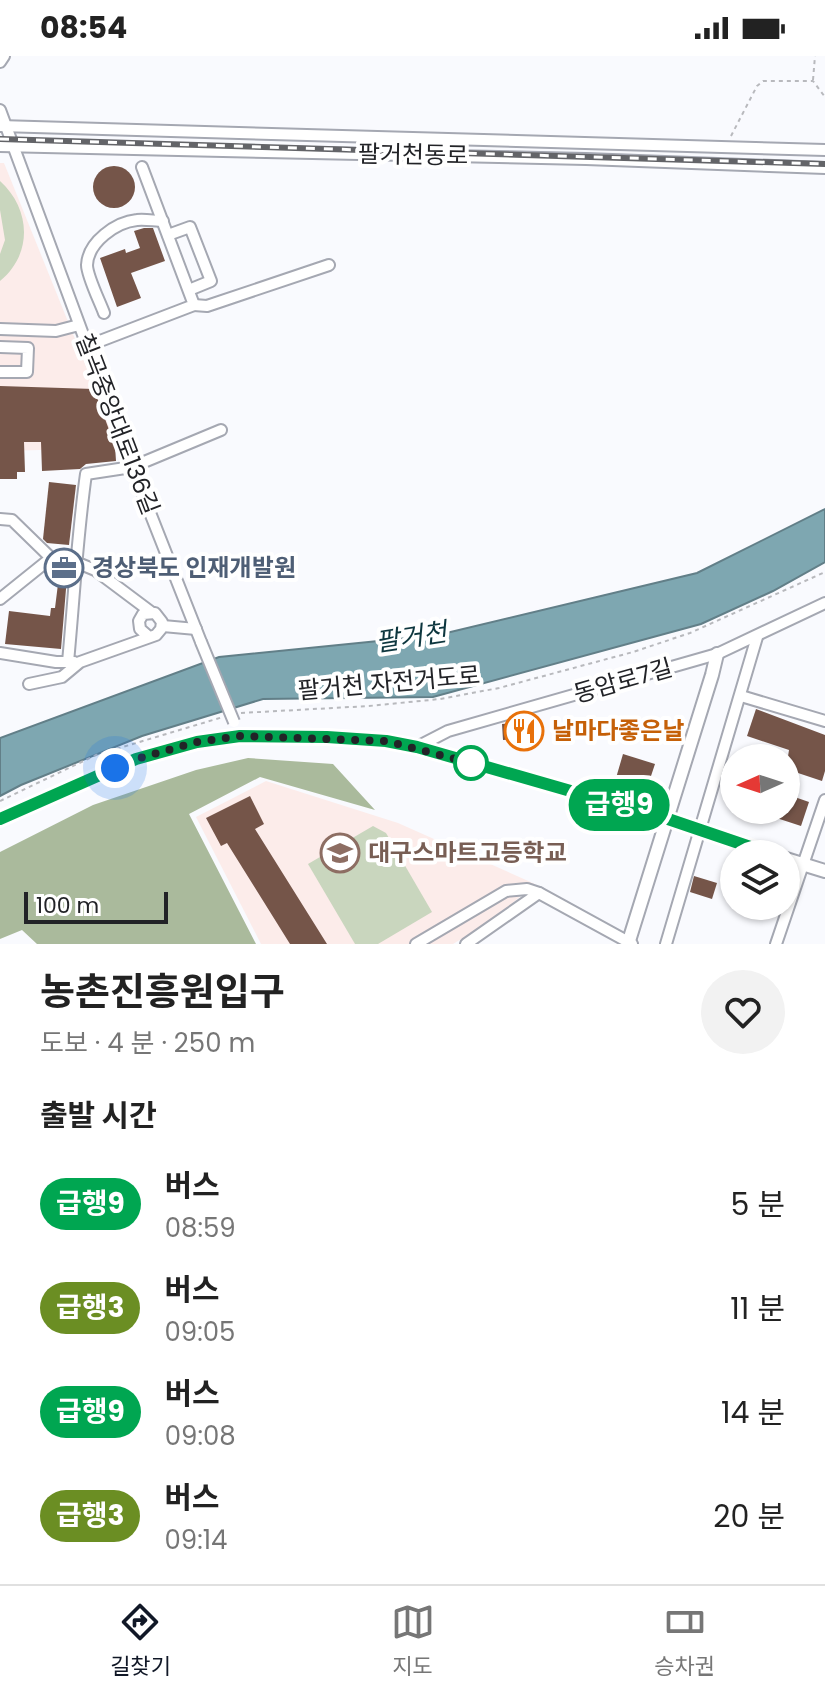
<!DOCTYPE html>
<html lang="ko">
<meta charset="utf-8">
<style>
body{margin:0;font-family:Poppins,"Noto Sans KR",sans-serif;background:#f2f2f2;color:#222;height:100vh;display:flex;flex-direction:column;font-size:30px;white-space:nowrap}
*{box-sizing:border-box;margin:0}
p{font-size:26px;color:#767676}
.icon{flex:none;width:44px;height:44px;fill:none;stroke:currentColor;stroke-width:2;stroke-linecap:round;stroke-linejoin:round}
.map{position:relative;height:888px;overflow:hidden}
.drawer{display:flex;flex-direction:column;background:#fff;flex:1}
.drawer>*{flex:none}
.badge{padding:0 16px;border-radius:26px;font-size:28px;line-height:52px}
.needle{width:52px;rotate:267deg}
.tools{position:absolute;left:720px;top:688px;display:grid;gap:16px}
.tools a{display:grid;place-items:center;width:80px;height:80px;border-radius:50%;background:#fff;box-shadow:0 2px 6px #0004;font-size:40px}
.scale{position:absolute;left:24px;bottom:20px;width:144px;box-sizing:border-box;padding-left:8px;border:4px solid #222327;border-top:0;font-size:22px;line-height:28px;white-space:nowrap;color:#222327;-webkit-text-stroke:6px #fff;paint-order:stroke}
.you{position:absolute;width:40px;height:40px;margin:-20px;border:6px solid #fff;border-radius:50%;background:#1a73e8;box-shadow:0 0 0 12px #1a73e833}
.map>.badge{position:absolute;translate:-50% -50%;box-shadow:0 0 0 4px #fff}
h2{padding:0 40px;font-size:30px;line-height:72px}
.round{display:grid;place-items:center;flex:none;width:84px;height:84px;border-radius:42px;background:#f2f2f2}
.summary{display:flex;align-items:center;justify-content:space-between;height:136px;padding:0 40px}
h1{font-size:38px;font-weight:700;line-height:60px}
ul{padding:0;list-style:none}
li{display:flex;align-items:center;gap:24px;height:104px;padding:0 40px}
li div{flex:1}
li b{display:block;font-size:30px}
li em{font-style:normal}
li .badge{min-width:88px;font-weight:700;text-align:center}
.status{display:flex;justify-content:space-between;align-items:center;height:56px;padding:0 40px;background:#fff;direction:ltr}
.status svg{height:22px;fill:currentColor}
.tabs{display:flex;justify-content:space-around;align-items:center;height:112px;border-top:2px solid #e0e0e0;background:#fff;font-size:22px;color:#767676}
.tabs a{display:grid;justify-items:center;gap:4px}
.tabs .current{color:#111827}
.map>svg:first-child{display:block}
</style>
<div class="status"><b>08:54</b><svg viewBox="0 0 49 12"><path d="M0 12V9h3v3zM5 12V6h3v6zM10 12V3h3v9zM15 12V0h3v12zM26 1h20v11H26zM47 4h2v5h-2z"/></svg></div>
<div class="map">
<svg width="825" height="888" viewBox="0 0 825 888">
<rect width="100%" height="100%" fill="#f9fafe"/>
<!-- education -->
<g fill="#fcecea">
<path d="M0,107h4l115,285 -119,3z"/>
<path d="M266,725l132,42 137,61 -44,37 -38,23h-192l-65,-127z"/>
</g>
<!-- green -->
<g fill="#c9d6be">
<path d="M0,125c31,28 33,73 0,100v-27l5,-14 -5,-30z"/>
<path d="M373,770l13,7 46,79 -54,32h-23l-47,-80z"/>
</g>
<!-- forest -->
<path fill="#aaba9c" d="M248,702l85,6 42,46 -115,-33 -71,37 67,130h-219l-15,-14 -22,9v-87l93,-47 103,-35z"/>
<!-- water -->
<path fill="#7ea7b1" stroke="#627f88" stroke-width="2" d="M825,453v53l-52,29 -72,33 -268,73 -170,2 -121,37 -121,49 -21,11v-58l219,-81 219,-22 259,-62z"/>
<!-- building -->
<g fill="#755549">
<circle cx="114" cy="131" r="21"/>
<path d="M144,172h9l12,33 -34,12 10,25 -24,9 -17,-49 25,-9 1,4 14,-5 -6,-17z"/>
<path d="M0,330l94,3 21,57 1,15 -30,3 -6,5 -38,2 -1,-29h-17l1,30h-8v7h-17z"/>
<path d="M49,426l27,3 -7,60 -22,-2 -4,-4z"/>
<path d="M59,520l8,1 -6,72 -56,-5 4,-33 41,5 1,-8h4z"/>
<path d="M756,653l69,26v36l-3,10 -36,-12 3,-19 -42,-14z"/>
<path d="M538,665l2,17 -37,2 -1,-16z"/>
<path d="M623,698l32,10 -5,15 -12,6 -22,-7z"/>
<path d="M786,738l23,8 -8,24 -43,-14 28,-2z"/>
<path d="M250,740l14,28 -9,5 72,115h-37l-63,-101 -6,3 -15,-28z"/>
<path d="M694,820l23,7 -5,16 -22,-7z"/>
</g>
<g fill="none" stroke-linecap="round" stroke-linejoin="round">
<!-- minor casing -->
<g stroke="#a5a8b2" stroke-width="14">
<g id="minor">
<path d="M0,6l4,-6"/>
<path d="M0,54l132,357 69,175"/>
<path d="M0,70l825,24"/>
<path d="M0,90l586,13 239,9"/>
<path d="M168,179l22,-8 21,54 -22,9"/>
<path d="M194,249l13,1 122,-41"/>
<path d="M104,257c-4,-11 -17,-37 -17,-48 1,-23 29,-43 50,-45 8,-1 18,1 26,1"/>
<path d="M0,273l56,2 23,-6"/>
<path d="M87,290l107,-41 -52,-138"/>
<path d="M0,291l28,1 -1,24h-27"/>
<path d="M0,463l12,1 39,38 27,5 17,7 56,42"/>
<path d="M0,543l51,-41"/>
<path d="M163,570l33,3"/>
<path d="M0,597l56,9h18"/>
<path d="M68,606c6,-63 9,-125 18,-188l46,-7 89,-37"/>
<path d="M29,628l33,-7 18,-15 76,-27 5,-6 1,-7 -7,-9 -12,1 -4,7 1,8 8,7"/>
<path d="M741,640l84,25"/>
<path d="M417,691l31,-16 269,-77 108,-51"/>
<path d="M416,888l90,-53 21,-2 12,4 93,51"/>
<path d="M466,888l73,-51"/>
<path d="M666,888l91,-307"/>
<path d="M776,888l49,-144"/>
</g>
</g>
<!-- major casing -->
<g stroke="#a5a8b2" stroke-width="16">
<g id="major">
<path d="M0,763l136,-60 61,-17 43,-6 87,1 59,4 31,6 251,72 104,35"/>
<path d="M786,803l39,12"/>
<path d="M628,888l84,-269 5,-21"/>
</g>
</g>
<!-- path -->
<g stroke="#b8b9bd" stroke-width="2" stroke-dasharray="4 4" stroke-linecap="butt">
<path d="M813,24l2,-24"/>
<path d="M731,80l26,-50 6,-5h50l12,16"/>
<path d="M241,657l128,-7 71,-7 59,-11 134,-36 57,-19 135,-61"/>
<path d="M0,745l96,-46 127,-38"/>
</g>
<!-- minor -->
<use href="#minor" stroke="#fff" stroke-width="10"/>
<!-- major -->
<use href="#major" stroke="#fff" stroke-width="12"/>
<!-- rail casing -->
<g stroke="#636468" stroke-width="6">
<path id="rail" d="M0,83l825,25"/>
</g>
<!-- rail -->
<use href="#rail" stroke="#fff" stroke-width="3" stroke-dasharray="9" stroke-linecap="butt"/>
<!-- minor-bridge casing -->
<g stroke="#a5a8b2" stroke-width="14" stroke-linecap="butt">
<path id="minor-bridge" d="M201,586l33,80"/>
</g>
<!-- minor-bridge -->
<use href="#minor-bridge" stroke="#fff" stroke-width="10"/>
</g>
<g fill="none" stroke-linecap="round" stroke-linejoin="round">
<!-- line casing -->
<g stroke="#fff" stroke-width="18">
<path id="line" d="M0,763l136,-60 61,-17 43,-6 87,1 59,4 31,6 251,72 103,35"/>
</g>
<!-- line -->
<use href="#line" stroke="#00a651" stroke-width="12"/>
<!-- walk -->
<path stroke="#222327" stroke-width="8" stroke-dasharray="0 14.4" d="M115,712l21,-9 61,-17 43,-6 146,5 85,22"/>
</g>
<!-- icons -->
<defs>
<g id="office-ring" transform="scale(2)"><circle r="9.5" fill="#fff" stroke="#5c6f8a" stroke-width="1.5"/><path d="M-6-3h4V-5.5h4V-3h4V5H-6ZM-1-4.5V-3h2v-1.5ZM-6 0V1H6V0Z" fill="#5c6f8a"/></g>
<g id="restaurant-ring" transform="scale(2)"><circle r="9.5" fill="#fff" stroke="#e8710a" stroke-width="1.5"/><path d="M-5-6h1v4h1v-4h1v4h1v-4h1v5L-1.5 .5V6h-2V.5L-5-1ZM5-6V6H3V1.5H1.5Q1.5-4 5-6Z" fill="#e8710a"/></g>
<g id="school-ring" transform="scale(2)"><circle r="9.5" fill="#fff" stroke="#8d6e63" stroke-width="1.5"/><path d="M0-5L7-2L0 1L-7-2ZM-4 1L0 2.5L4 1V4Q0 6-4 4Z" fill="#8d6e63"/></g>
</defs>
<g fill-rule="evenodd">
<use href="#office-ring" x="64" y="512"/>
<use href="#restaurant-ring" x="524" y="675"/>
<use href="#school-ring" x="340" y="797"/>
</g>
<!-- markers -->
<circle fill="#fff" stroke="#00a651" stroke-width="4" cx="471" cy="707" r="16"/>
<g text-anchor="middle" stroke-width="8" stroke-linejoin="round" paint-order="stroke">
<!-- street labels -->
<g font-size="24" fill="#222327" stroke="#fff">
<text transform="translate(413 99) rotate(1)" y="8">팔거천동로</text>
<text transform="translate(117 368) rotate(69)" y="8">칠곡중앙대로136길</text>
<text transform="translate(623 625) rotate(-16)" y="8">동암로7길</text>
<text transform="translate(389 627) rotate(-5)" y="8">팔거천 자전거도로</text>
</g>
<!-- service labels -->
<g font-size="24" font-weight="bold" fill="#4e5e75" stroke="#fff" text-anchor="start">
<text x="92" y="520">경상북도 인재개발원</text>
</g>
<!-- food labels -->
<g font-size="24" font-weight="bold" fill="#c56008" stroke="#fff" text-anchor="start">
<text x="552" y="683">날마다좋은날</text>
</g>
<!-- education labels -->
<g font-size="24" font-weight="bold" fill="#785e54" stroke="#fff" text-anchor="start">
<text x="368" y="805">대구스마트고등학교</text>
</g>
<!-- water labels -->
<g font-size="26" font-style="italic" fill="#0d363e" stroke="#fff">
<text transform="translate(411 581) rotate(-9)" y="9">팔거천</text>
</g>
</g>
</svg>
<div class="tools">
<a><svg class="needle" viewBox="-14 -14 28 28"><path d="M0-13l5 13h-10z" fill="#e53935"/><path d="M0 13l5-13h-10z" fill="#767676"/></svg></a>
<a><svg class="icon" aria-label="layers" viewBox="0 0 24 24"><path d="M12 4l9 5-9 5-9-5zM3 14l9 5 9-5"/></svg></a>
</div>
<div class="scale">100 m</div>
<div class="you" style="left:115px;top:712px"></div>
<b class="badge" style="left:619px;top:749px;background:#00a651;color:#fff">급행9</b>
</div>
<section class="drawer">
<div class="summary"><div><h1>농촌진흥원입구</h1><p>도보 · 4 분 · 250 m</p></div><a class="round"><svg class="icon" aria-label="heart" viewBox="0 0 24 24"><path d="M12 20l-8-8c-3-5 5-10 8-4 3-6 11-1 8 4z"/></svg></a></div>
<h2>출발 시간</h2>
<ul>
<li><span class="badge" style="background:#00a651;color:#fff">급행9</span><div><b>버스</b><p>08:59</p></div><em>5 분</em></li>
<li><span class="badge" style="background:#6b8e23;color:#fff">급행3</span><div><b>버스</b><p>09:05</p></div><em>11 분</em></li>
<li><span class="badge" style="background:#00a651;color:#fff">급행9</span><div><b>버스</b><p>09:08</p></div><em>14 분</em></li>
<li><span class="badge" style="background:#6b8e23;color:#fff">급행3</span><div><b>버스</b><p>09:14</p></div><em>20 분</em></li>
</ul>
</section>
<nav class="tabs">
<a class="current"><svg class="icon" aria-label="directions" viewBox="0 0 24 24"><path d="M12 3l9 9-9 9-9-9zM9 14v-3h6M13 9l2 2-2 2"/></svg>길찾기</a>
<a><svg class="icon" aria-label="map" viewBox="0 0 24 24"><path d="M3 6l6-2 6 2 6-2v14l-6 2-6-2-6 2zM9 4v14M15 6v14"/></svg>지도</a>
<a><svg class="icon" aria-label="tickets" viewBox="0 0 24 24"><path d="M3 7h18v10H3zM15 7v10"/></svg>승차권</a>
</nav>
